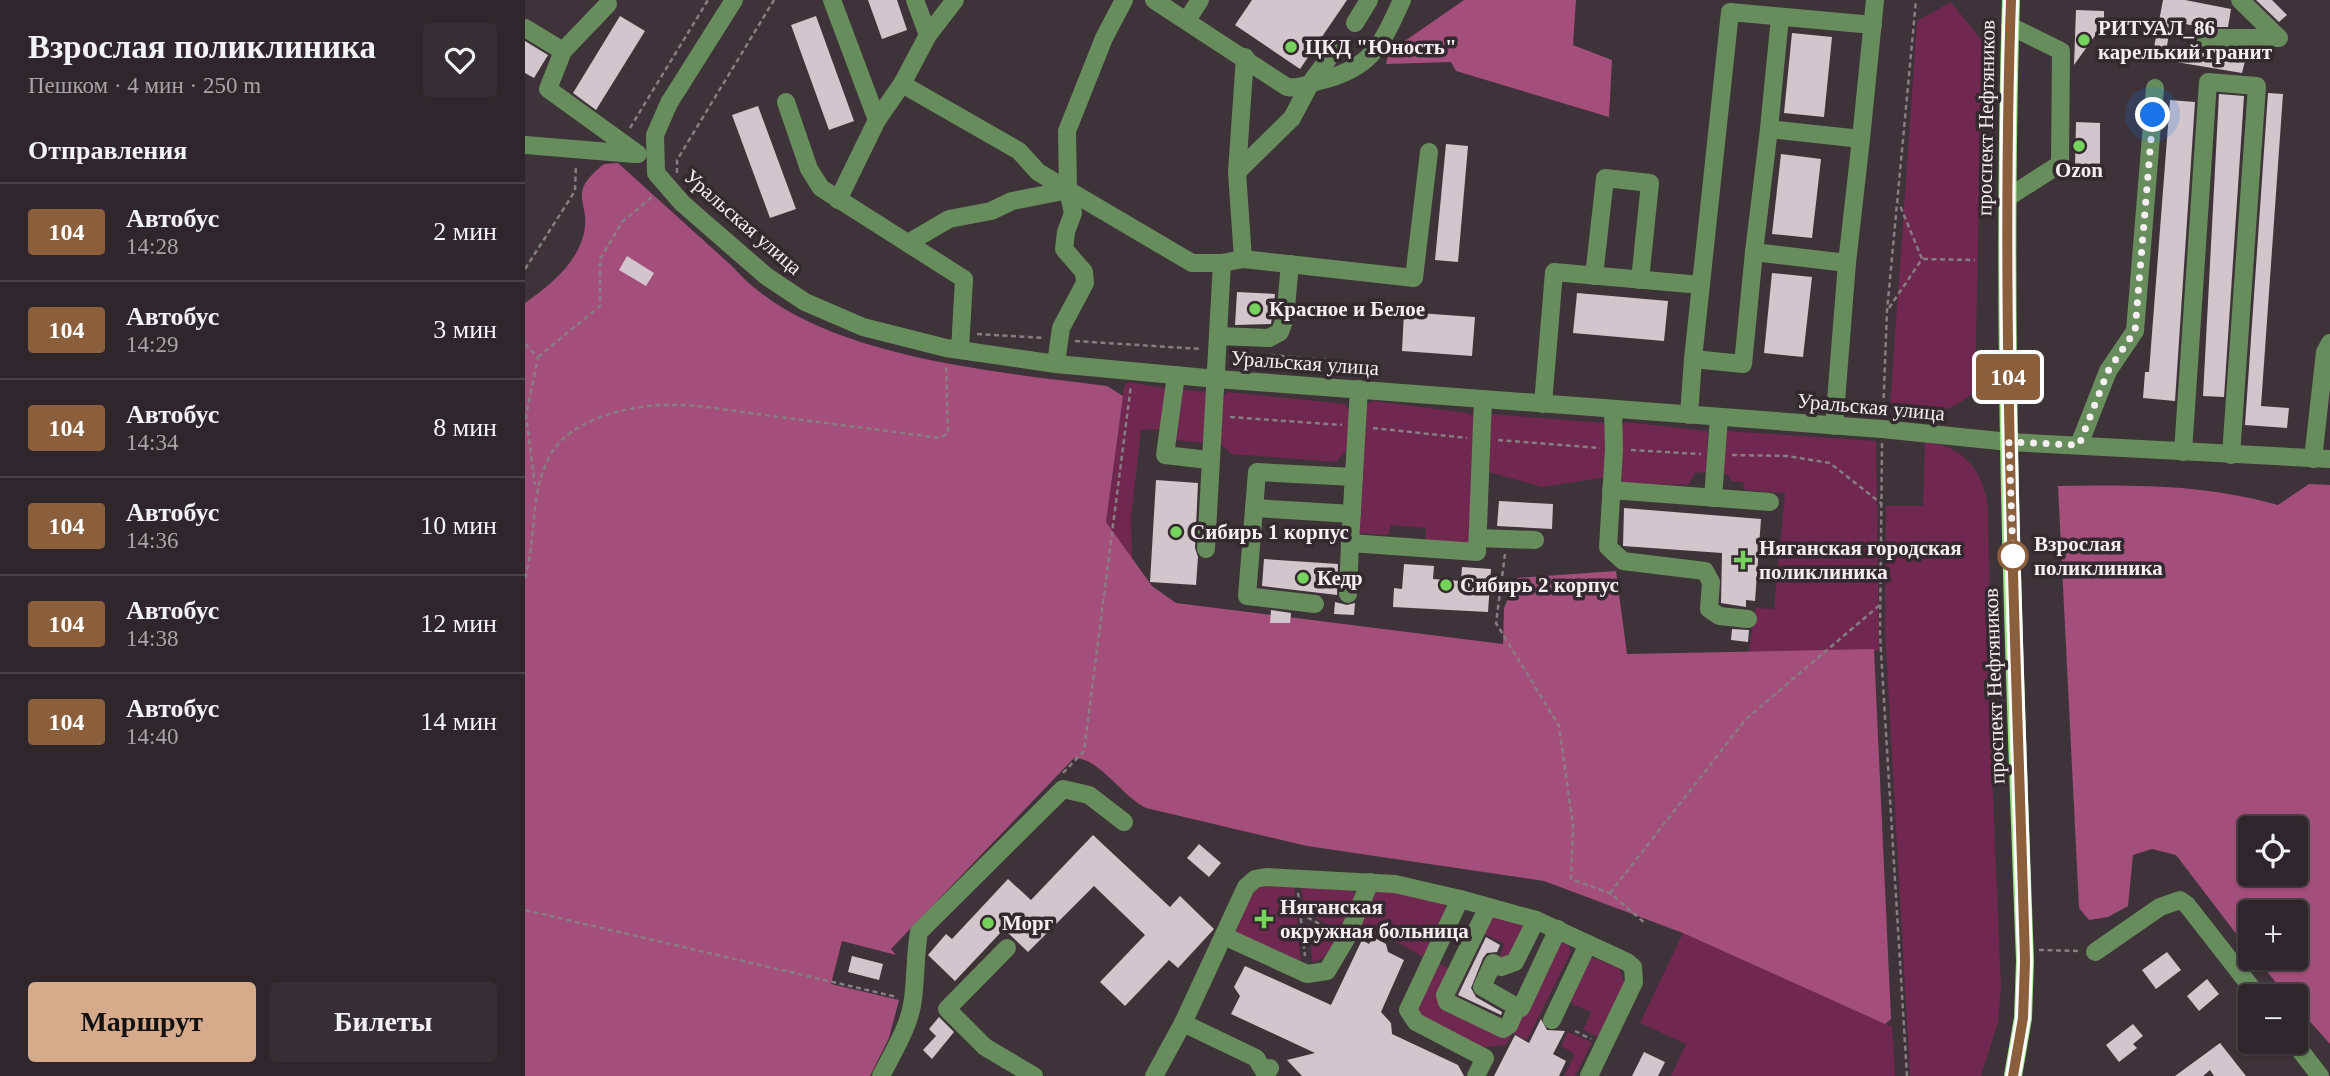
<!DOCTYPE html>
<html lang="ru">
<meta charset="utf-8">
<style>
body{margin:0;font-family:Georgia,serif;background:#362e32;color:#f1f3f6;height:100vh;display:flex;flex-direction:column;font-size:26px;white-space:nowrap}
*{box-sizing:border-box;margin:0}
p{font-size:23px;color:#a7a5a8}
.icon{flex:none;width:38px;height:38px;fill:none;stroke:currentColor;stroke-width:2;stroke-linecap:round;stroke-linejoin:round}
.map{position:relative;flex:1;overflow:hidden}
.side{display:flex;flex-direction:column;background:#2e262a;width:525px}
.side>*{flex:none}
.badge{padding:0 14px;border-radius:5px;font-size:24px;line-height:46px}
.tools{position:absolute;left:1713px;top:816px;display:grid;gap:14px}
.tools a{display:grid;place-items:center;width:70px;height:70px;border-radius:7px;background:#2e262a;box-shadow:0 2px 5px #0004,0 0 0 2px #494347;font-size:35px}
.you{position:absolute;width:35px;height:35px;margin:-18px;border:5px solid #fff;border-radius:50%;background:#1a73e8;box-shadow:0 0 0 10px #1a73e833}
.map>.badge{position:absolute;translate:-50% -50%;box-shadow:0 0 0 4px #fff}
h2{padding:0 28px;font-size:26px;line-height:63px}
.round{display:grid;place-items:center;flex:none;width:74px;height:74px;border-radius:7px;background:#362e32}
.overview{display:flex;align-items:center;justify-content:space-between;height:119px;padding:0 28px}
h1{font-size:33px;font-weight:600;line-height:52px}
.primary-button{display:flex;gap:14px;margin-top:auto;padding:14px 28px}
.primary-button a{flex:1;height:80px;border-radius:7px;background:#d6ab8b;color:#111;font-size:28px;font-weight:600;line-height:80px;text-align:center}
.primary-button a+a{background:#362e32;color:#f1f3f6}
ul{padding:0;list-style:none}
li{display:flex;align-items:center;gap:21px;height:98px;padding:0 28px;border-top:2px solid #494347}
li div{flex:1}
li b{display:block;font-size:26px}
li em{font-style:normal}
li .badge{min-width:77px;font-weight:700;text-align:center}
main{display:flex;flex:1;min-height:0}
.map>svg:first-child{display:block}
</style>
<main>
<section class="side">
<div class="overview"><div><h1>Взрослая поликлиника</h1><p>Пешком · 4 мин · 250 m</p></div><a class="round"><svg class="icon" aria-label="heart" viewBox="0 0 24 24"><path d="M12 20l-8-8c-3-5 5-10 8-4 3-6 11-1 8 4z"/></svg></a></div>
<h2>Отправления</h2>
<ul>
<li><span class="badge" style="background:#8b5e3c;color:#fff">104</span><div><b>Автобус</b><p>14:28</p></div><em>2 мин</em></li>
<li><span class="badge" style="background:#8b5e3c;color:#fff">104</span><div><b>Автобус</b><p>14:29</p></div><em>3 мин</em></li>
<li><span class="badge" style="background:#8b5e3c;color:#fff">104</span><div><b>Автобус</b><p>14:34</p></div><em>8 мин</em></li>
<li><span class="badge" style="background:#8b5e3c;color:#fff">104</span><div><b>Автобус</b><p>14:36</p></div><em>10 мин</em></li>
<li><span class="badge" style="background:#8b5e3c;color:#fff">104</span><div><b>Автобус</b><p>14:38</p></div><em>12 мин</em></li>
<li><span class="badge" style="background:#8b5e3c;color:#fff">104</span><div><b>Автобус</b><p>14:40</p></div><em>14 мин</em></li>
</ul>
<div class="primary-button"><a>Маршрут</a><a>Билеты</a></div>
</section>
<div class="map">
<svg width="1805" height="1076" viewBox="0 0 1805 1076">
<rect width="100%" height="100%" fill="#3e3338"/>
<!-- green -->
<g fill="#702851">
<path d="M1426,2l31,39 -7,349c-28,28 -48,22 -85,19l27,-388z"/>
<path d="M604,382l37,7 -3,40 -22,1 -10,88 1,42 -26,-38 18,-136z"/>
<path d="M654,389l27,3 5,6 -7,45 -28,-3z"/>
<path d="M703,392l117,12 7,9 -6,38 -10,11 -104,-8 -14,-12 3,-43z"/>
<path d="M848,401l94,12 7,3 -4,127 -45,-3 1,-12 -35,-3 -3,10 -29,-2 7,-128z"/>
<path d="M964,414l116,9 1,54 -64,10 -57,-16z"/>
<path d="M1100,422l83,9 -2,41 -11,1 -7,12 -70,-2 3,-55z"/>
<path d="M1201,431l150,10 3,210 -131,3 8,-46 18,1 11,-116 -40,-3 -2,-8 -12,-1 -3,-6 -5,-2z"/>
<path d="M1400,442c39,3 59,30 63,67l4,264 9,215 -3,34 -17,54h-71l-25,-443 1,-127h37z"/>
<path d="M736,885l33,1 7,77 -67,-29 19,-41z"/>
<path d="M776,887l49,3 7,5 -18,36 -35,-20z"/>
<path d="M852,889l66,12 3,11 -23,45 -22,-13 -43,-17z"/>
<path d="M968,914l36,14 -16,35 -13,-6 4,-14 -20,-9z"/>
<path d="M782,923l30,17 -13,17 -11,6z"/>
<path d="M1158,933l209,94 3,49h-224l15,-32 -46,-21z"/>
<path d="M1031,939l13,7 2,6 -44,88 -14,-7 -7,12 -25,2 -63,-31 -3,-10 22,-43 14,6 -13,26 63,40z"/>
<path d="M1066,957l28,11 6,16 -27,53 -15,-7 8,-18 -17,-7 -4,-6z"/>
<path d="M1043,1032l24,10 -17,34h-11l11,-22 -14,-8z"/>
</g>
<!-- forest -->
<g fill="#a34e7b" fill-rule="evenodd">
<path d="M939,0h112l-3,45 39,15 -3,57 -153,-46 -5,-9 -65,2 3,-12z"/>
<path d="M93,163l115,104c79,91 261,104 374,119l16,10 -17,126 46,64 24,17 327,41 1,-36 13,-30 99,-7 11,83 247,-5 17,370 -6,5 -202,-91 -139,-52 -237,-35 -161,-38c-24,-12 -48,-51 -72,-50l-183,191 5,6 -54,-14 -11,43 68,16 -10,38 -19,38h-345v-773c24,-17 52,-39 59,-70 7,-33 -19,-38 20,-69z"/>
<path d="M1784,484l21,1v559l-34,-38v-10h-9l-32,-39h41v-45h-45l-1,40 -74,-97 -24,-6 -19,6 -5,51 -20,11 -19,3 -10,-12 -21,-422c79,-1 143,-2 220,19zM1726,828h45v45h-45z"/>
</g>
<!-- building -->
<g fill="#d2c5cb">
<path d="M343,0h29l10,30 -25,9z"/>
<path d="M727,0h95l-47,69 -65,-44z"/>
<path d="M1638,0h22l46,9 -3,18h-28l-29,-6 -4,25 78,15 -3,12 -90,-15z"/>
<path d="M1731,0h16l15,15 -8,7z"/>
<path d="M1551,10l28,1v12l-30,42z"/>
<path d="M95,16l25,15 -49,79 -23,-17z"/>
<path d="M291,16l38,105 -25,9 -38,-105z"/>
<path d="M1267,33l40,4 -8,80 -40,-4z"/>
<path d="M0,41l23,14 -14,23 -9,-5z"/>
<path d="M1743,93l15,1 -22,312 28,2 -2,20 -42,-3z"/>
<path d="M1694,94l25,2 -20,301 -21,-1z"/>
<path d="M1645,100l25,2 -20,299 -32,-3 2,-26h4z"/>
<path d="M233,106l38,103 -26,9 -38,-103z"/>
<path d="M1551,122l24,1v44h-25z"/>
<path d="M921,144l22,2 -10,116 -23,-2z"/>
<path d="M1256,154l40,5 -9,79 -40,-4z"/>
<path d="M102,256l27,17 -8,13 -27,-16z"/>
<path d="M1247,273l40,4 -9,80 -39,-4z"/>
<path d="M712,292l38,2 -4,30 -36,1z"/>
<path d="M1052,293l91,8 -4,40 -91,-8z"/>
<path d="M879,312l71,5 -3,39 -70,-5z"/>
<path d="M631,480l42,3 -3,65 3,9 -2,28 -46,-3z"/>
<path d="M974,501l54,3 -1,25 -55,-3z"/>
<path d="M1099,508l137,11 -6,82 -9,-1v7l-25,-4 1,-50 -99,-7z"/>
<path d="M739,559l74,5 -1,31 -75,-9z"/>
<path d="M879,564l30,2 -1,13 28,2 1,-14 29,2 -3,43 -95,-5 1,-19 8,1z"/>
<path d="M810,602l12,3 8,-2 -1,12 -20,-1z"/>
<path d="M746,610l20,3 -1,10h-20z"/>
<path d="M1207,629l17,1 -1,12 -17,-2z"/>
<path d="M568,835l77,72 10,-11 34,33 -36,39 -9,-8 -44,46 -25,-24 45,-47 -51,-49 -66,66 -24,-23 -49,52 -27,-26 18,-21 6,5 56,-60 23,21z"/>
<path d="M674,844l22,19 -12,14 -22,-19z"/>
<path d="M848,937l13,7 2,8 16,8 -23,52 10,11 1,11 66,31 6,11h-162l-15,-16 28,-7 -84,-39 9,-18 -6,-9 11,-21 86,39 31,-65 7,4z"/>
<path d="M961,937l14,8 -3,7 -10,1 -4,5 -12,30 5,9 26,15 -1,3 -43,-20z"/>
<path d="M1642,952l14,18 -25,19 -14,-19z"/>
<path d="M327,956l31,8 -4,16 -31,-8z"/>
<path d="M1682,979l12,15 -20,17 -12,-15z"/>
<path d="M414,1017l15,15 -22,27 -9,-9 13,-14 -7,-7z"/>
<path d="M1016,1019l6,11 18,1 -12,23 13,7 -7,15h-65l21,-41 14,8z"/>
<path d="M1608,1024l10,12 -10,8 4,4 -18,14 -13,-17z"/>
<path d="M1695,1043l26,33h-32l-4,-6 -7,6h-28z"/>
<path d="M1119,1052l21,10 -7,14h-26z"/>
</g>
<g fill="none" stroke-linecap="round" stroke-linejoin="round">
<!-- path -->
<g stroke="#877d82" stroke-width="2.5" stroke-dasharray="5 3.5" stroke-linecap="butt">
<path d="M105,128l78,-128"/>
<path d="M152,173v-13l97,-160"/>
<path d="M166,187l11,10"/>
<path d="M1398,259l52,1"/>
<path d="M0,269l50,-78 1,-26"/>
<path d="M1364,308l33,-49 -23,-56"/>
<path d="M452,334l67,4"/>
<path d="M550,341l126,8"/>
<path d="M0,344l13,13 -12,59 9,69"/>
<path d="M746,355l90,8"/>
<path d="M13,357l62,-51v-47l22,-37 32,-27"/>
<path d="M1358,415l4,-104 29,-311"/>
<path d="M705,417l112,8"/>
<path d="M848,428l94,10"/>
<path d="M973,440l102,8"/>
<path d="M1357,443l-2,192 27,441"/>
<path d="M1106,450l70,4"/>
<path d="M1207,455l55,1 43,7 52,41"/>
<path d="M980,554l-9,69 63,103 14,100 -2,53 39,14 36,31"/>
<path d="M0,578c12,-41 4,-86 26,-124 20,-34 70,-46 108,-49 35,-2 72,6 106,10 58,8 117,15 175,23l8,-5 -2,-69"/>
<path d="M538,773l21,-22 47,-366"/>
<path d="M773,893l7,63"/>
<path d="M1085,893l136,-174 135,-115"/>
<path d="M0,910l372,87"/>
<path d="M775,913l34,19"/>
<path d="M1514,950l42,1"/>
<path d="M1050,1031l16,8"/>
</g>
<!-- minor -->
<g stroke="#678d5d" stroke-width="18">
<path d="M209,0l-65,103 -14,32 1,38 26,30 84,73 39,26 58,25 83,21 110,16 161,15 665,50 127,13 321,17"/>
<path d="M307,0l45,120"/>
<path d="M390,0l13,35"/>
<path d="M629,0l133,87c13,2 19,-3 32,-6 52,-12 62,-35 83,-81"/>
<path d="M83,4l-45,47 -15,38 90,65"/>
<path d="M1255,17l-11,112 92,10 14,-139"/>
<path d="M662,20l13,-20"/>
<path d="M830,23l14,-23"/>
<path d="M0,28l38,23"/>
<path d="M1675,38h79l-39,-38"/>
<path d="M377,84l117,67 19,21 30,18 5,23 -7,19 -2,17 20,23 1,11 -24,45 -5,35"/>
<path d="M261,102l23,67 12,19 143,91 -4,71"/>
<path d="M1244,129l-15,123 93,11 14,-124"/>
<path d="M0,145l109,9"/>
<path d="M712,172l55,-54 19,-36 26,-35"/>
<path d="M543,190l-1,-59 37,-93 20,-38"/>
<path d="M1482,198l53,-34 1,-113 -51,-25"/>
<path d="M313,200l39,-80 25,-36 26,-49 27,-35"/>
<path d="M383,243l41,-24 42,-8 21,-10 56,-11 124,73h30l21,-4 171,19 15,-126"/>
<path d="M1229,252l-11,112 -50,-5 37,-347 143,13"/>
<path d="M718,259l-6,-87 8,-115"/>
<path d="M1069,276l11,-98 45,5 -10,97"/>
<path d="M693,336l51,2 11,-6 5,-14 5,-54"/>
<path d="M651,375l-11,80 35,4"/>
<path d="M834,389l-9,154 127,9 6,-153"/>
<path d="M1018,404l11,-132 147,13"/>
<path d="M1088,409l1,40 -6,98 15,14 82,10 6,11 -2,27 10,7 29,3"/>
<path d="M1164,415l4,-56"/>
<path d="M1309,426l13,-163"/>
<path d="M1554,445l29,-74 27,-40 20,-243"/>
<path d="M1658,452l25,-370 49,4 -26,369"/>
<path d="M1788,459l12,-107 5,-9"/>
<path d="M1086,490l159,12"/>
<path d="M1188,498l6,-81"/>
<path d="M729,508l98,6"/>
<path d="M953,538l57,2"/>
<path d="M681,549l16,-286"/>
<path d="M823,594l2,-51"/>
<path d="M790,604l-68,-8 10,-124 97,5"/>
<path d="M935,899l-52,111 8,12 69,36 -9,18"/>
<path d="M963,907l-43,88 2,7 56,27 6,-4 8,-18 4,1 37,-79"/>
<path d="M699,936l83,38 20,-3 19,-32 24,-57"/>
<path d="M482,948l-60,61 38,38 49,29"/>
<path d="M1570,952l65,-45 20,-7 7,5 71,91"/>
<path d="M992,1007l-35,-20 11,-24 8,4 14,-5 21,-42"/>
<path d="M1027,1020l36,-76"/>
<path d="M658,1023l73,35 8,13 6,-3 -5,8"/>
<path d="M1768,1041l27,35"/>
<path d="M356,1076c12,-24 29,-50 32,-77 3,-23 2,-44 6,-67l144,-143 26,6 35,27"/>
<path d="M629,1076l29,-53 63,-136 9,-8 11,-2 129,7 65,15 76,21 91,42 6,5 1,15 -45,94"/>
</g>
<!-- major -->
<path stroke="#94e37e" stroke-width="18" d="M1486,0c-10,320 2,641 14,961l-2,57 -10,58"/>
</g>
<g fill="none" stroke-linecap="round" stroke-linejoin="round">
<!-- line casing -->
<g stroke="#fff" stroke-width="16">
<path id="line" d="M1486,0c-11,321 5,641 14,961l-2,57 -10,58"/>
</g>
<!-- line -->
<use href="#line" stroke="#8b5e3c" stroke-width="10"/>
<!-- walk -->
<path stroke="#f6eff2" stroke-width="7" stroke-dasharray="0 12.6" d="M1488,556l-4,-114 70,3 29,-74 27,-40 18,-216"/>
</g>
<!-- markers -->
<g fill="#75d25b" stroke="#33292e" stroke-width="2.5">
<circle cx="1559" cy="40" r="7"/>
<circle cx="766" cy="47" r="7"/>
<circle cx="1554" cy="146" r="7"/>
<circle cx="730" cy="309" r="7"/>
<circle cx="651" cy="532" r="7"/>
<path d="M1214.5 549.5h7v7h7v7h-7v7h-7v-7h-7v-7h7z"/>
<circle cx="778" cy="578" r="7"/>
<circle cx="921" cy="585" r="7"/>
<path d="M735.5 908.5h7v7h7v7h-7v7h-7v-7h-7v-7h7z"/>
<circle cx="463" cy="923" r="7"/>
</g>
<circle fill="#fff" stroke="#8b5e3c" stroke-width="3.5" cx="1488" cy="556" r="14"/>
<g text-anchor="middle" stroke-width="7" stroke-linejoin="round" paint-order="stroke">
<!-- poi labels -->
<g font-size="21" font-weight="bold" fill="#f6eff2" stroke="#33292e" text-anchor="start">
<text x="1573" y="35">РИТУАЛ_86<tspan x="1573" dy="24">карелький гранит</tspan></text>
<text x="780" y="54">ЦКД "Юность"</text>
<text x="1554" y="177" text-anchor="middle">Ozon</text>
<text x="744" y="316">Красное и Белое</text>
<text x="665" y="539">Сибирь 1 корпус</text>
<text x="1234" y="555">Няганская городская<tspan x="1234" dy="24">поликлиника</tspan></text>
<text x="792" y="585">Кедр</text>
<text x="935" y="592">Сибирь 2 корпус</text>
<text x="755" y="914">Няганская<tspan x="755" dy="24">окружная больница</tspan></text>
<text x="477" y="930">Морг</text>
</g>
<!-- street labels -->
<g font-size="21" fill="#f6eff2" stroke="#33292e">
<text transform="translate(1461 118) rotate(-89)" y="7">проспект Нефтяников</text>
<text transform="translate(218 222) rotate(41)" y="7">Уральская улица</text>
<text transform="translate(780 363) rotate(4)" y="7">Уральская улица</text>
<text transform="translate(1346 407) rotate(5)" y="7">Уральская улица</text>
<text transform="translate(1469 686) rotate(-92)" y="7">проспект Нефтяников</text>
</g>
<!-- stop labels -->
<g font-size="21" font-weight="bold" fill="#f6eff2" stroke="#33292e" text-anchor="start">
<text x="1509" y="551">Взрослая<tspan x="1509" dy="24">поликлиника</tspan></text>
</g>
</g>
</svg>
<div class="tools">
<a><svg class="icon" aria-label="locate" viewBox="0 0 24 24"><circle cx="12" cy="12" r="6"/><path d="M12 2v4M12 18v4M2 12h4M18 12h4"/></svg></a>
<a>+</a>
<a>−</a>
</div>
<div class="you" style="left:1628px;top:115px"></div>
<b class="badge" style="left:1483px;top:377px;background:#8b5e3c;color:#fff">104</b>
</div>
</main>
